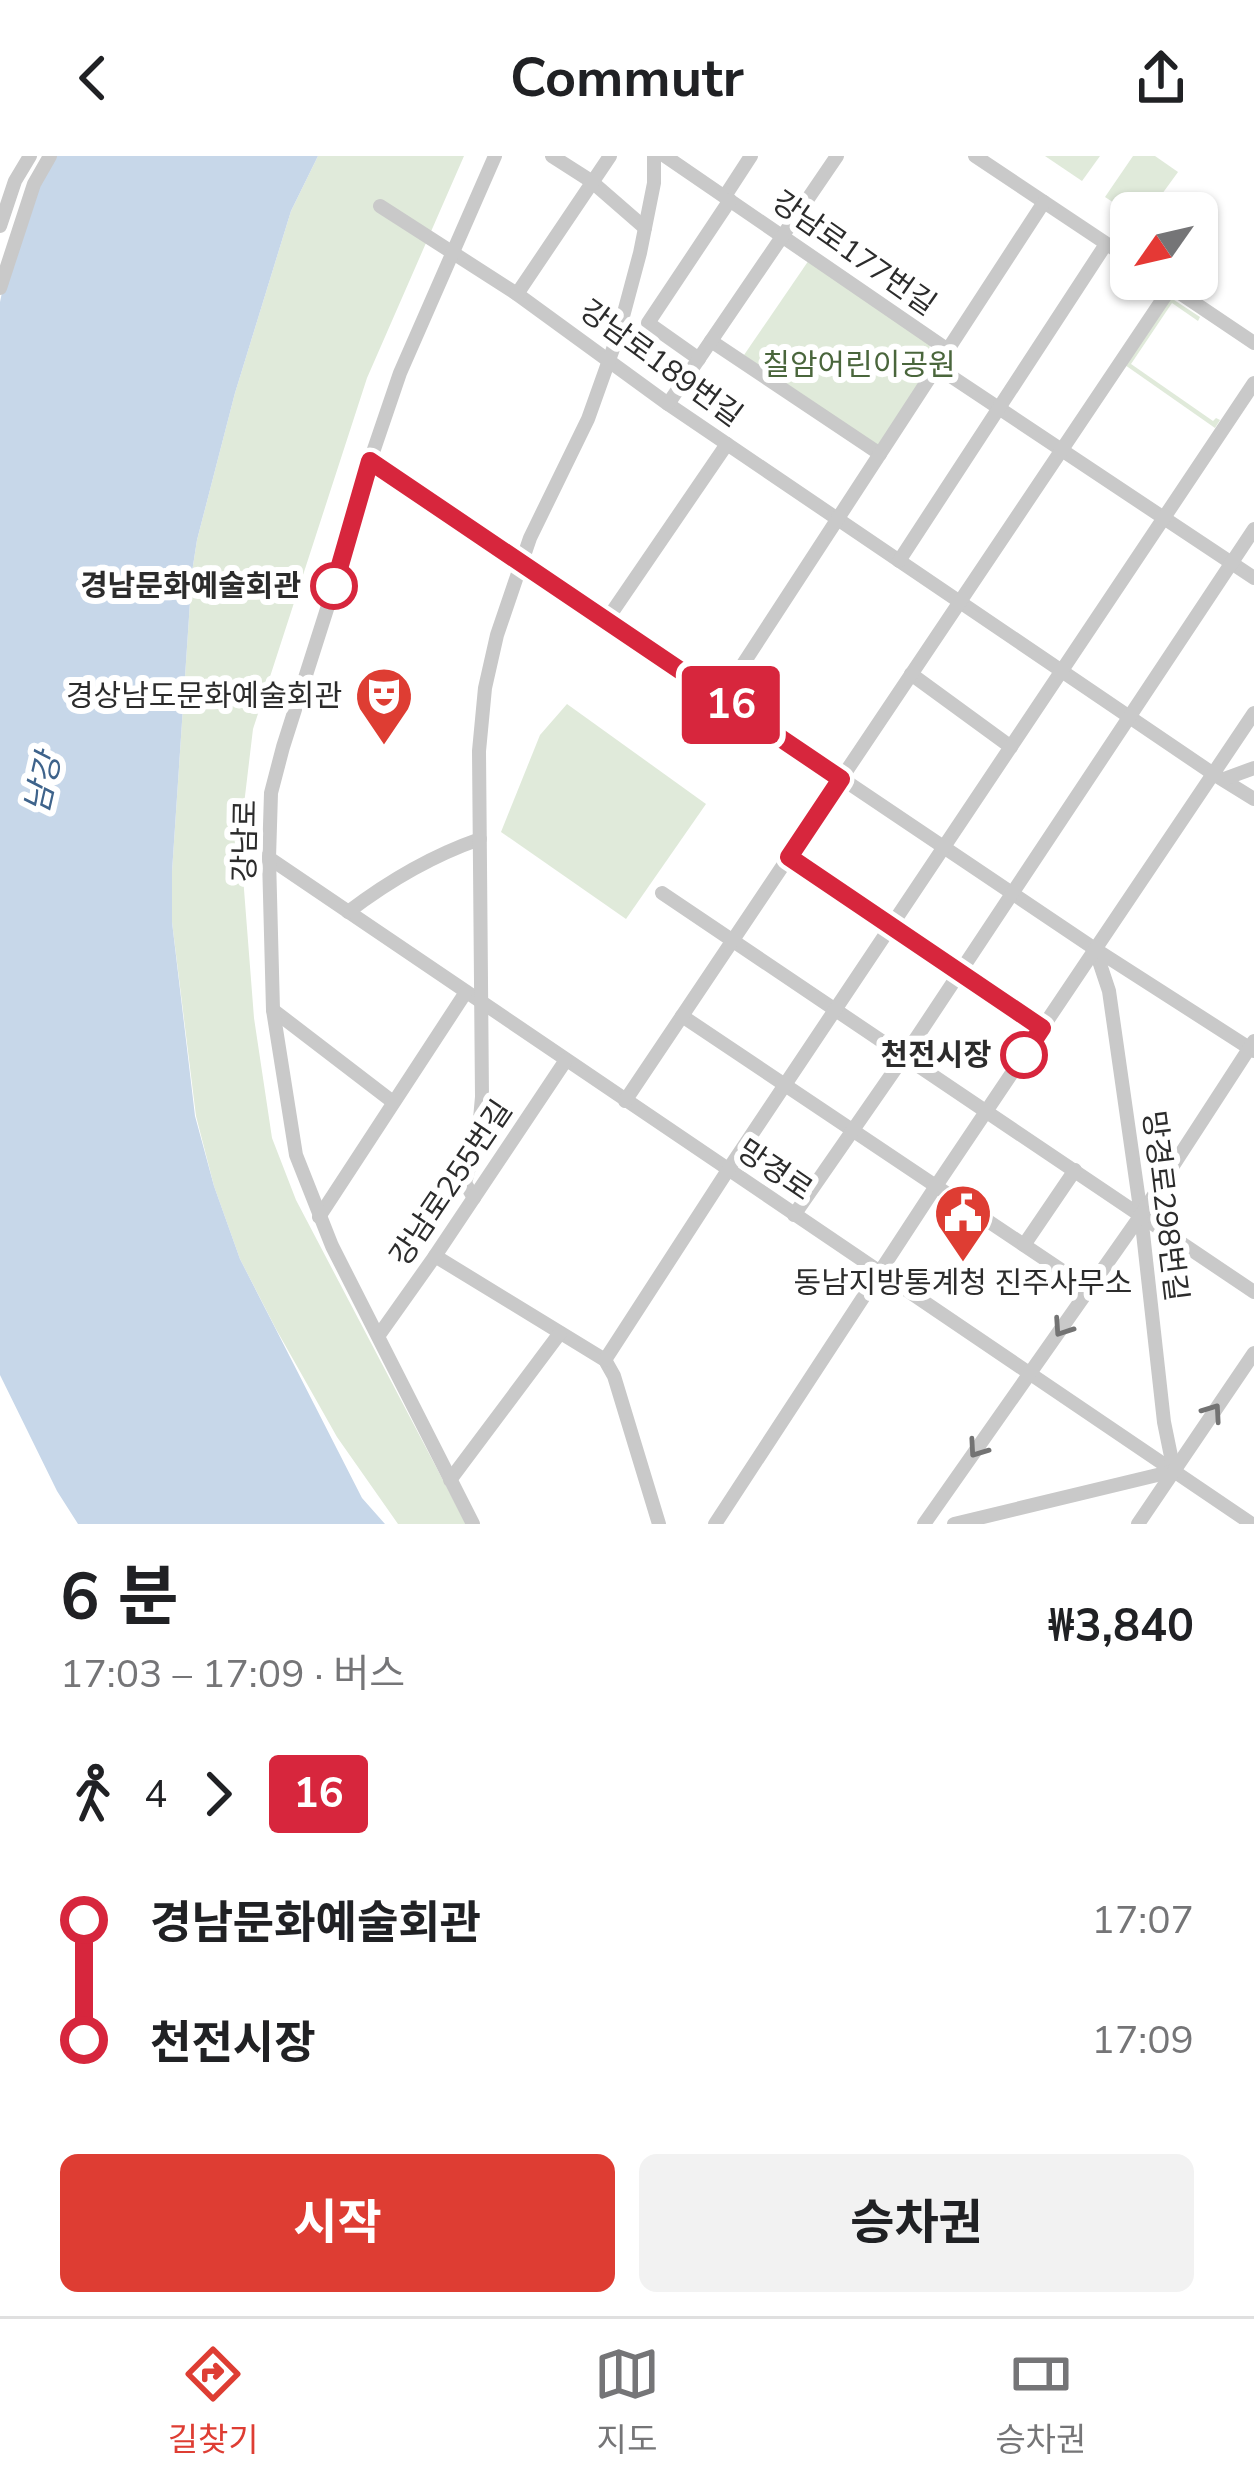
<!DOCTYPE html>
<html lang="ko">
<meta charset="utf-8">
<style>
body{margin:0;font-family:"Nunito Sans","Noto Sans KR",sans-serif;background:#f2f2f2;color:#202124;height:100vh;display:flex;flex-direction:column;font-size:45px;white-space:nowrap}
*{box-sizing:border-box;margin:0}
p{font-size:39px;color:#757577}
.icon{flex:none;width:66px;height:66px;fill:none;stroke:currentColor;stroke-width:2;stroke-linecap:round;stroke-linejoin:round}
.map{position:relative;height:1368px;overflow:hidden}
.sheet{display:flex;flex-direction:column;background:#fff;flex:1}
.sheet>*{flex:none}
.badge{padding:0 24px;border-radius:9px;font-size:42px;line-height:78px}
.needle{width:78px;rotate:236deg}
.controls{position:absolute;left:1110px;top:36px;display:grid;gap:24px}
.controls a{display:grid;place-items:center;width:108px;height:108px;border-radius:18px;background:#fff;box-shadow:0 3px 9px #0004;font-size:60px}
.map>.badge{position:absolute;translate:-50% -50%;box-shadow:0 0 0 6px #fff}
.legs{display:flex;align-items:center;gap:18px;height:132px;padding:0 60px;font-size:39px}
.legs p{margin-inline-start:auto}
.summary{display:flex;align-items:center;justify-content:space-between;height:204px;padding:0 60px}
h1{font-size:66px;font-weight:700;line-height:90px}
.action{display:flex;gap:24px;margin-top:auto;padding:24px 60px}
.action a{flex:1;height:138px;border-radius:18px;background:#de3d33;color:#fff;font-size:48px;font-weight:700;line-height:138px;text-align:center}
.action a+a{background:#f2f2f2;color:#202124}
ul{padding:0 60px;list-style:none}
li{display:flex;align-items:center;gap:42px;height:120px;font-size:45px}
li i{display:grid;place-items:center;width:18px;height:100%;margin:0 15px;background:currentColor}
li i::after{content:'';width:30px;height:30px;margin:-15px;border:9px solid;border-radius:50%;background:#fff}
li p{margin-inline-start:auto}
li:first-child i{background:linear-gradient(#0000 50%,currentColor 0)}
li:last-child i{background:linear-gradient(currentColor 50%,#0000 0)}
header{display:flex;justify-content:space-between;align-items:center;height:156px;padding:0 60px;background:#fff;font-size:54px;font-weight:700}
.menu{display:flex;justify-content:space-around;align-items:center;height:168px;border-top:3px solid #e0e0e0;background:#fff;font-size:33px;color:#757577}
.menu a{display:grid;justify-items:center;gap:6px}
.menu .on{color:#de3d33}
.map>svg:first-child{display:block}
</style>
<header><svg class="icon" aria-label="back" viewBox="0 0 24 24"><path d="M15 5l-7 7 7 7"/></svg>Commutr<svg class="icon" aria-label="share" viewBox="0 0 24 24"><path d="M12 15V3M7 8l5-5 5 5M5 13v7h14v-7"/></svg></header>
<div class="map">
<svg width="1254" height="1368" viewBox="0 0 1254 1368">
<rect width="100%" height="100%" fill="#fff"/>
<!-- green -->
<g fill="#e0eada">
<path d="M318,0h146l-97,222 -114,351 -13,109 14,180 18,120 24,62 170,324h-68l-61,-87 -61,-108 -36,-70 -26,-73 -18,-70 -24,-194v-50l20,-300 5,-32 38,-147 56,-182z"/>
<path d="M1045,0h55l-18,25z"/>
<path d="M1133,0h22l23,16 -16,22 17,12 -4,7 -44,1 -26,-17z"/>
<path d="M809,104l121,81 -2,31 -52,77 -132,-94z"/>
<path d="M1171,142l29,19 -2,4 -26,-18 -41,61 82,57 3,-3 4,2 -5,8 -90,-63z"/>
<path d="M567,548l139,100 -80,115 -125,-87 39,-97z"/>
</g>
<!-- water -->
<path fill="#c7d7e9" d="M50,0h268l-27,55 -56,182 -38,147 -5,32 -20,300v50l23,194 19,70 26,73 122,239 23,26h-307l-21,-33 -57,-116v-1073l17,-82z"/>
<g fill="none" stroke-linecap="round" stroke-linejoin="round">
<!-- minor -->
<g stroke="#c9c9c9" stroke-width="14">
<path d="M552,0l39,25 54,47"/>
<path d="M665,0l283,194"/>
<path d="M975,0l156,104"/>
<path d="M725,40l26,-40"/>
<path d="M380,50l137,88 151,110 544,369 42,26"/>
<path d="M0,70l15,-45 15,-25"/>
<path d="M1159,123l95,64"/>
<path d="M0,132l34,-104 16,-28"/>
<path d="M517,138l93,-138"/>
<path d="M711,185l169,113"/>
<path d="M699,203l-51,-36 82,-123"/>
<path d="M937,211l317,211"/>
<path d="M668,248l169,-248"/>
<path d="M370,305l725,488 159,102"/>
<path d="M899,405l207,-317"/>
<path d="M606,465l121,-177"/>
<path d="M911,518l100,73"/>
<path d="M721,542l323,-496"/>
<path d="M1224,623l30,-11"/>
<path d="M789,701l253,171"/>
<path d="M269,702l983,666"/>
<path d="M662,737l592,399"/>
<path d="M348,756c42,-32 83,-56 132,-73"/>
<path d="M1095,793l14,42 32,224 23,207 10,49"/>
<path d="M273,854l120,92"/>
<path d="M682,860l406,272"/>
<path d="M625,945l546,-814"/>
<path d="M474,1042l-9,-15 14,-53 3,-33 -3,-346 6,-63 12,-53 33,-97 58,-119 30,-84 22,-82 14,-70v-27"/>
<path d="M794,1059l111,-160 349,-526"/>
<path d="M319,1061l147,-225"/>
<path d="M1024,1089l51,-75"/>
<path d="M435,1100l170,104 9,16 45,148"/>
<path d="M379,1179l56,-79 131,-196"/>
<path d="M605,1204l123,-190 526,-787"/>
<path d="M450,1324l110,-147"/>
<path d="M473,1368l-141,-278 -36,-91 -23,-145 -4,-152 2,-65 12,-46 51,-160 36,-126 30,-88 95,-217"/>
<path d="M715,1368l221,-338 318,-473"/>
<path d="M924,1368l217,-309 113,-174"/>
<path d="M954,1368l220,-53"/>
<path d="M1138,1368l116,-171"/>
</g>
</g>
<!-- one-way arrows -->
<defs><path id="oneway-chevron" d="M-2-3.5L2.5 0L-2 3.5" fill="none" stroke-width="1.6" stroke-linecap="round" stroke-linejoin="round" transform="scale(3)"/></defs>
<g stroke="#737373">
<use href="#oneway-chevron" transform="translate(1062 1172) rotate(124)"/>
<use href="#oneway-chevron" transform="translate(1213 1256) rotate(-55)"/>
<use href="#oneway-chevron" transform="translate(977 1293) rotate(125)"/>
</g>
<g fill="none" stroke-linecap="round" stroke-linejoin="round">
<!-- line-1 casing -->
<g stroke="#fff" stroke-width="27">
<path id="line-1" d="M334,430l36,-125 471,318 -52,78 253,171 -18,27"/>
</g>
<!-- line-1 -->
<use href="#line-1" stroke="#d7263d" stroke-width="18"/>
</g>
<!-- icons -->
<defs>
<g id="theatre-pin" transform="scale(3)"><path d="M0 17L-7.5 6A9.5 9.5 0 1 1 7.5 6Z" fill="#de3d33" stroke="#fff"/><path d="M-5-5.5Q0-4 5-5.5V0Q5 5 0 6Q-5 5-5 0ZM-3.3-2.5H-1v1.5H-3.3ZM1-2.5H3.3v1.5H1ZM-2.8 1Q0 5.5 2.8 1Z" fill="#fff"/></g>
<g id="civic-pin" transform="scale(3)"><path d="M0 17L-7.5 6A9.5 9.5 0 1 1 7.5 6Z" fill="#de3d33" stroke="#fff"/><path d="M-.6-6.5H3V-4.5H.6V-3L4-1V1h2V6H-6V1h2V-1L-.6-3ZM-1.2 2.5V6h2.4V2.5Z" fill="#fff"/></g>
</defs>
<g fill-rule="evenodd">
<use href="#theatre-pin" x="384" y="540"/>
<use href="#civic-pin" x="963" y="1057"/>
</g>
<!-- markers -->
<g fill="#fff" stroke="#d7263d" stroke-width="6">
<circle cx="334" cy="430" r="21"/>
<circle cx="1024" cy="899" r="21"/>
</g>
<g text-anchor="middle" stroke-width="12" stroke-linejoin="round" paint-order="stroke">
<!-- street labels -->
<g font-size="30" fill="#2c2c2c" stroke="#fff">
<text transform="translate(854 97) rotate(35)" y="10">강남로177번길</text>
<text transform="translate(661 207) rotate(36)" y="10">강남로189번길</text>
<text transform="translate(245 685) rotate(-89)" y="10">강남로</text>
<text transform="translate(775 1014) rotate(34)" y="10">망경로</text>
<text transform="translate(451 1027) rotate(-56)" y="10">강남로255번길</text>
<text transform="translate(1165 1050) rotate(83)" y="10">망경로298번길</text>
</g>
<!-- park labels -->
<g font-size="30" fill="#4a663c" stroke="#fff">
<text x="859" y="219">칠암어린이공원</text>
</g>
<!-- stop labels -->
<g font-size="30" font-weight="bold" fill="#2c2c2c" stroke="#fff" text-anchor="end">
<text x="301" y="440">경남문화예술회관</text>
<text x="991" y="909">천전시장</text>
</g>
<!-- poi labels -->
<g font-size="30" fill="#2c2c2c" stroke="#fff" text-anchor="end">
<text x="342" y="550">경상남도문화예술회관</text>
<text x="963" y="1137" text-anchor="middle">동남지방통계청 진주사무소</text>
</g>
<!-- water labels -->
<g font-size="33" font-style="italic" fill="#3e638b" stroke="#fff">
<text transform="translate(42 627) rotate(-77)" y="12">남강</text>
</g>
</g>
</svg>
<div class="controls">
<a><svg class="needle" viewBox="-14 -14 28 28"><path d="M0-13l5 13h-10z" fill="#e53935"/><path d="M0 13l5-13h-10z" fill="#757577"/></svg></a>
</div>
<b class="badge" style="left:731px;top:549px;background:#d7263d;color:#fff">16</b>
</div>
<section class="sheet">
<div class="summary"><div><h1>6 분</h1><p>17:03 – 17:09 · 버스</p></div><b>₩3,840</b></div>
<div class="legs"><svg class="icon" aria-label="walk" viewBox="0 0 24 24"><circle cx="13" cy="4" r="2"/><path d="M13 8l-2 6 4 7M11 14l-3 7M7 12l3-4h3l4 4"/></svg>4<svg class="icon" aria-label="forward" viewBox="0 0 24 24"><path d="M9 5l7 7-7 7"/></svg><b class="badge" style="background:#d7263d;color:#fff">16</b></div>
<ul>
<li><i style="color:#d7263d"></i><b>경남문화예술회관</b><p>17:07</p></li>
<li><i style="color:#d7263d"></i><b>천전시장</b><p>17:09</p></li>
</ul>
<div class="action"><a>시작</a><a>승차권</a></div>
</section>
<nav class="menu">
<a class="on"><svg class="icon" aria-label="directions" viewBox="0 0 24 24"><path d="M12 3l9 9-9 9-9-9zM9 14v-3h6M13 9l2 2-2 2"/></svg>길찾기</a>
<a><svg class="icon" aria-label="map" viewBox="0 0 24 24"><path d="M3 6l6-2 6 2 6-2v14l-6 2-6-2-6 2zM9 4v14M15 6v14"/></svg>지도</a>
<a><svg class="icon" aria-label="tickets" viewBox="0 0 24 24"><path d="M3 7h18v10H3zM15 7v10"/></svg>승차권</a>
</nav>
